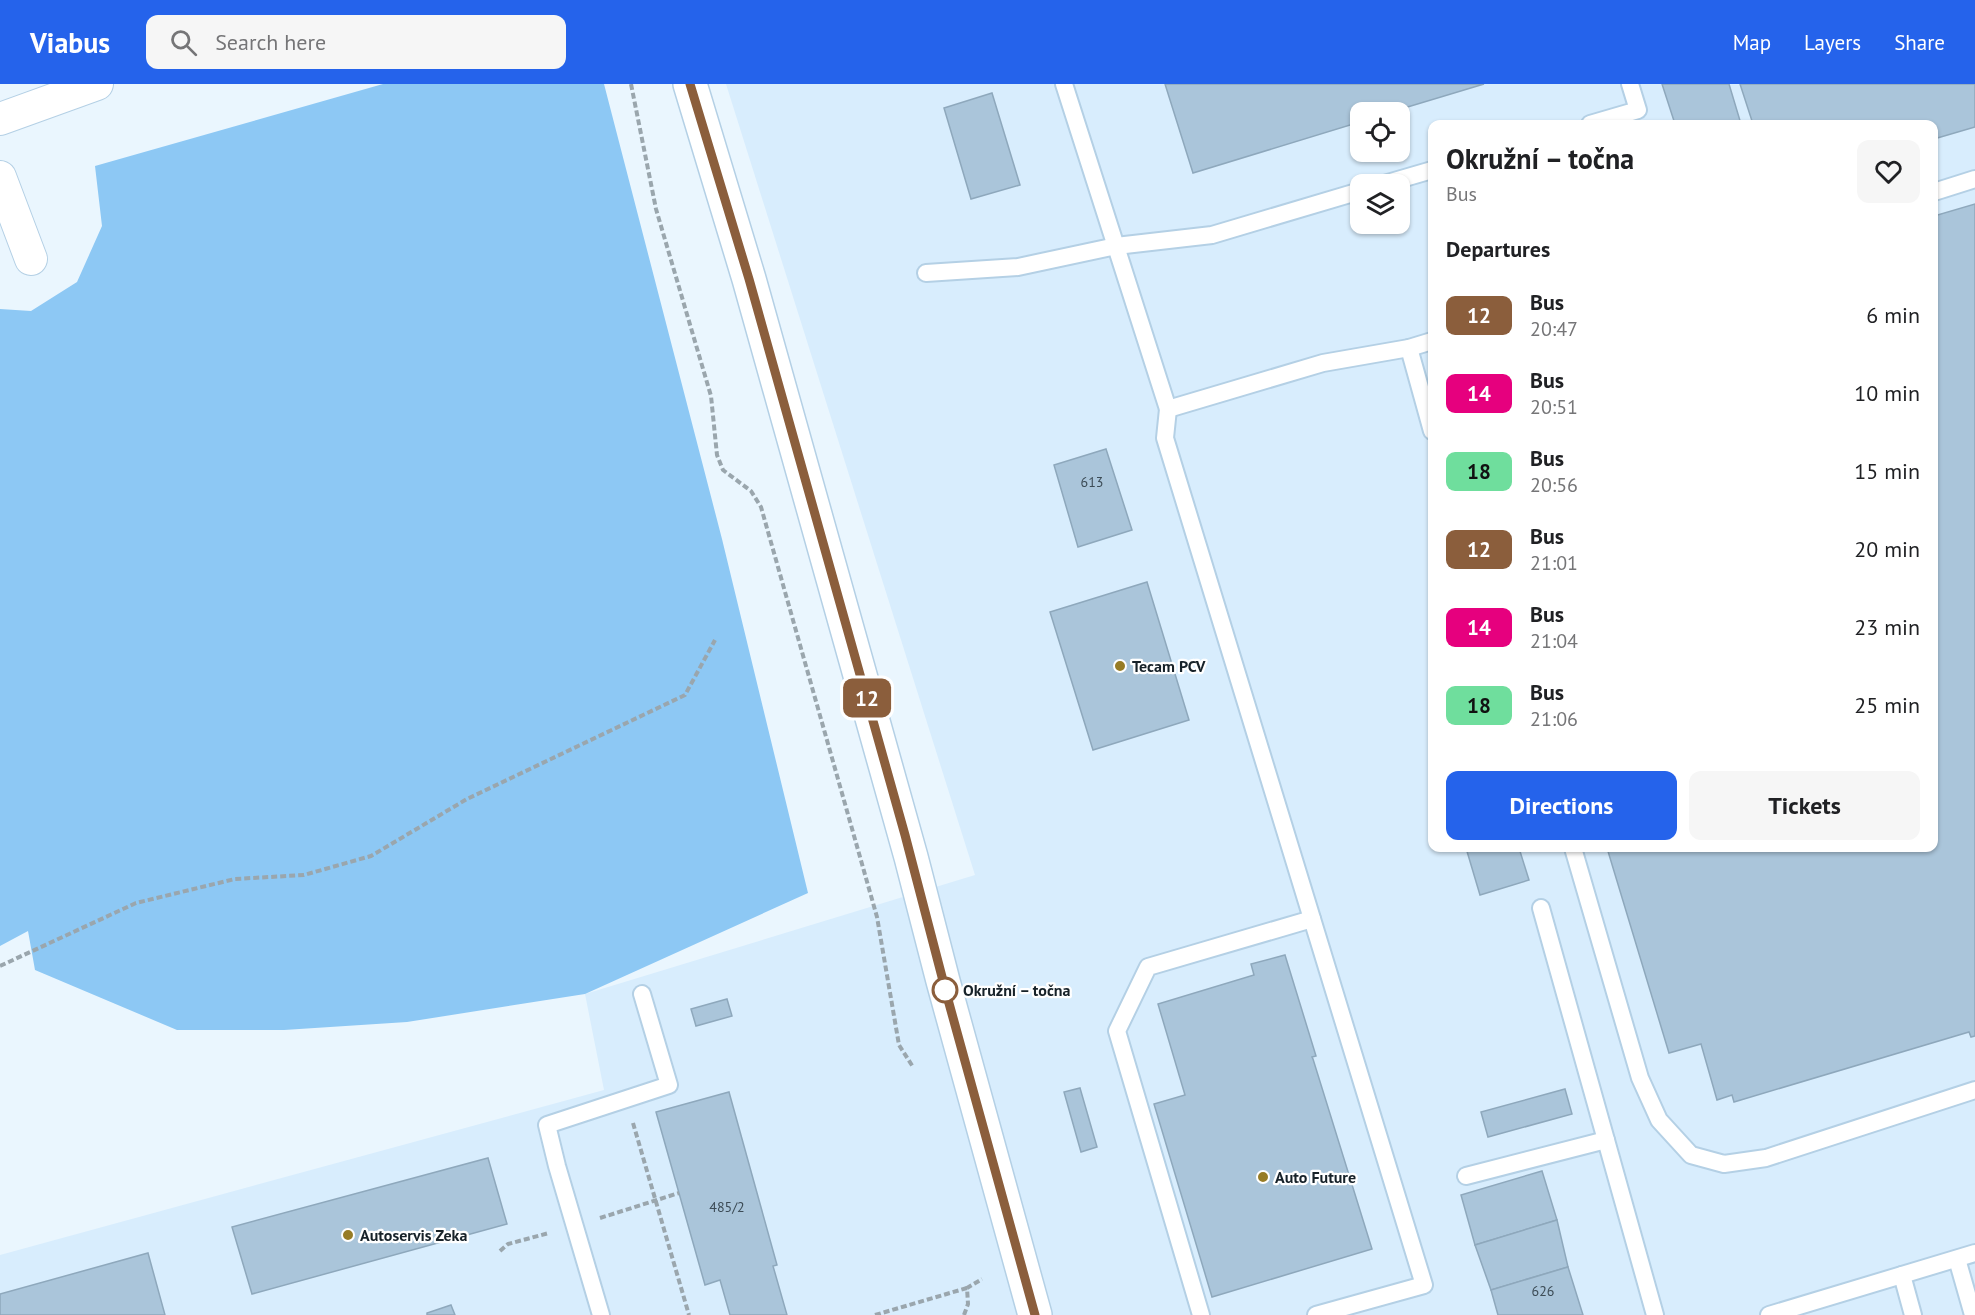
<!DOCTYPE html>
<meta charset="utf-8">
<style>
body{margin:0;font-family:"PT Sans",sans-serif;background:#f6f6f6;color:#202124;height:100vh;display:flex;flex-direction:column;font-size:22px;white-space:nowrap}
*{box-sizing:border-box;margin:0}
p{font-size:20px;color:#757577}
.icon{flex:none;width:33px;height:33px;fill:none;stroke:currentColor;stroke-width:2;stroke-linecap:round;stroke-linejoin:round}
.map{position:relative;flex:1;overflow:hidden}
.drawer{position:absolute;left:1428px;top:36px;width:510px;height:732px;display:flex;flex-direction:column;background:#fff;border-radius:12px;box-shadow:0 2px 4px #0004}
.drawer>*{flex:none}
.badge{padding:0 12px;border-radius:9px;font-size:21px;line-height:39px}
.fabs{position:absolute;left:1350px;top:18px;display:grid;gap:12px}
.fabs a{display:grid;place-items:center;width:60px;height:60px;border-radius:12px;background:#fff;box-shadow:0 2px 4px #0004;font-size:30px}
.map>.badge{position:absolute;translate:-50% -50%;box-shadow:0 0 0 3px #fff}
h2{padding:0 18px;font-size:22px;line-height:54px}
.round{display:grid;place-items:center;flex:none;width:63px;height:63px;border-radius:12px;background:#f6f6f6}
.head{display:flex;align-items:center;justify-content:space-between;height:102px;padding:0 18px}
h1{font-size:28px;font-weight:600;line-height:45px}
.cta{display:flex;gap:12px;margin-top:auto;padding:12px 18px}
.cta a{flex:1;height:69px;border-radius:12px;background:#2563eb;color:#fff;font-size:24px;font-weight:600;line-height:69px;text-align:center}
.cta a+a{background:#f6f6f6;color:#202124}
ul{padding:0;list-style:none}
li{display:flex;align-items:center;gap:18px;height:78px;padding:0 18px}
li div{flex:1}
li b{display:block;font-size:22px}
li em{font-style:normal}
li .badge{min-width:66px;font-weight:700;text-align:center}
header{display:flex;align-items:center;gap:36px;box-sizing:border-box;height:84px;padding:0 30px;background:#2563eb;color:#fff}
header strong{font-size:28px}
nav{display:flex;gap:33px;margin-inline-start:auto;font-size:21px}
.search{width:420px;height:54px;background:#f6f6f6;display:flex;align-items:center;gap:15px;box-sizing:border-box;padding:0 21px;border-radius:12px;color:#757577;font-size:22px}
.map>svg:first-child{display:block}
</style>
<header>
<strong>Viabus</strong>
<div class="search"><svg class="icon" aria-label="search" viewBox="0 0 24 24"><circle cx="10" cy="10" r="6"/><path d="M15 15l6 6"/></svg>Search here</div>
<nav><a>Map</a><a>Layers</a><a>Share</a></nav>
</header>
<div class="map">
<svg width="1975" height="1231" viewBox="0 0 1975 1231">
<rect width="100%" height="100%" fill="#eaf6fe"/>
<!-- built -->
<path fill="#d8edfd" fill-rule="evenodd" d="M726,0h1249v1231h-1975v-60l604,-165 -19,-96 390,-119zM1360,28h40v40h-40zM1432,40h502v724h-502zM1360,100h40v40h-40z"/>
<!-- green -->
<path fill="#8dc8f4" d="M383,0h221l118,455 86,354 -223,101 -178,28 -123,8h-107l-142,-60 -7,-39 -28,15v-637l31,2 46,-29 25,-56 -7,-60z"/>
<!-- building -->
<g fill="#aac5da" stroke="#8ea8bc" stroke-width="1.5">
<path d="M1165,0h319l-93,28h-31v10l-167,51z"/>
<path d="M1662,0h67l12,40h-66z"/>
<path d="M1740,0h235v43l-41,12v-15h-181z"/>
<path d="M992,9l28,92 -49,14 -27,-91z"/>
<path d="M1975,120v832l-4,1 -2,-5 -235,70 -2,-7 -15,5 -16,-56 -32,9 -62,-205h327v-632z"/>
<path d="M1106,365l26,81 -54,17 -24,-82z"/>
<path d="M1147,498l42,138 -96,30 -43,-138z"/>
<path d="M1466,764h53l10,32 -49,15z"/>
<path d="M1285,871l31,101 -4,1 1,2 59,190 -160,48 -58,-193 31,-9 -27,-91 96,-29 -3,-11z"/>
<path d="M727,915l5,17 -36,10 -5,-17z"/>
<path d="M1080,1004l17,59 -16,5 -17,-60z"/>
<path d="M1565,1005l7,25 -84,23 -7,-25z"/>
<path d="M729,1008l48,173 -4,1 14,49h-57l-10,-35 -15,5 -49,-173z"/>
<path d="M488,1074l19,66 -255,70 -20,-67z"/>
<path d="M1542,1087l15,49 -82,25 -14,-50z"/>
<path d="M1557,1136l11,47 -77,23 -16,-45z"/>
<path d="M148,1169l17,62h-165v-21z"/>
<path d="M1568,1183l15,48h-85l-7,-25z"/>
<path d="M451,1221l4,10h-28v-2z"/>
</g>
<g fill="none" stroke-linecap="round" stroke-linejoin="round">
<!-- service casing -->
<g stroke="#b4d0e5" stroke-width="20">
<g id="service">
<path d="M1064,0l104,325 155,-46 86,-15 23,-7"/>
<path d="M1590,40l48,-14 -8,-26"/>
<path d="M1384,100l48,-14"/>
<path d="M1934,108l41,-13"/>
<path d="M926,189l92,-6 98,-21 96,-11 148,-44"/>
<path d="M1409,264l23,83"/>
<path d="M1168,325l-3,29 259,847 -108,30"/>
<path d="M1573,764l67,230 19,42 32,35 33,9 42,-6 209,-68"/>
<path d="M1541,824l114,407"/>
<path d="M1466,1092l140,-36"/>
<path d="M1957,1175l16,56"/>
<path d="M1902,1191l11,40"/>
<path d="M601,1231l-44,-149 -10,-41 122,-40 -27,-91"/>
<path d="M1201,1231l-84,-284 31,-64 164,-48"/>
<path d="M1769,1231l206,-62"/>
</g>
</g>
<!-- minor casing -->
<g stroke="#b4d0e5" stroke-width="34">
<g id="minor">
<path d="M0,35l97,-35"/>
<path d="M0,93l31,82"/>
</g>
</g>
<!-- secondary casing -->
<g stroke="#b4d0e5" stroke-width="36">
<path id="secondary" d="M690,0l59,195 162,578 32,124 92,334"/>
</g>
<!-- path -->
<g stroke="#9aa6ad" stroke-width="4" stroke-dasharray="6 3" stroke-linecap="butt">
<path d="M631,0l25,125 55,187 6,59 6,15 28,21 10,16 116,410 22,128 14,22"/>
<path d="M0,882l136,-63 99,-24 69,-4 67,-19 96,-57 218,-104 30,-55"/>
<path d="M633,1039l56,192"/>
<path d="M600,1134l79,-25"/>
<path d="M500,1167l8,-7 41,-11"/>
<path d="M875,1231l92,-27"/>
<path d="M964,1231l4,-11 -1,-16 15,-9"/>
</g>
<!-- service -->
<use href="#service" stroke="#fff" stroke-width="16"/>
<!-- minor -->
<use href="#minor" stroke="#fff" stroke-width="32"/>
<!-- secondary -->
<use href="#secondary" stroke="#fff" stroke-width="33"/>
</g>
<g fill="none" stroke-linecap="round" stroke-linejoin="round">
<!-- line casing -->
<g stroke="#fff" stroke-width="14">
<path id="line" d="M690,0l59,195 156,556 42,161 88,319"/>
</g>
<!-- line -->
<use href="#line" stroke="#8b5e3c" stroke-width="9"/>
</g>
<!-- markers -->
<g fill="#977c25" stroke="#fff" stroke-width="2">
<circle cx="1120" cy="582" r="6"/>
<circle cx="1263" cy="1093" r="6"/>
<circle cx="348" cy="1151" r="6"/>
</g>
<circle fill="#fff" stroke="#8b5e3c" stroke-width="3" cx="945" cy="906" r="12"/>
<g text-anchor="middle" stroke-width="4.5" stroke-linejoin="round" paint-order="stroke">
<!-- number labels -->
<g font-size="14" fill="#3c4b55">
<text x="1092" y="403">613</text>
<text x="727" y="1128">485/2</text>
<text x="1543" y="1212">626</text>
</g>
<!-- poi labels -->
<g font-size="16" font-weight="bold" fill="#172229" stroke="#fff" text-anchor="start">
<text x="1132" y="588">Tecam PCV</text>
<text x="1275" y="1099">Auto Future</text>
<text x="360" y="1157">Autoservis Zeka</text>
</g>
<!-- stop labels -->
<g font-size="16" font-weight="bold" fill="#172229" stroke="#fff" text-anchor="start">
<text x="963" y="912">Okružní – točna</text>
</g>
</g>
</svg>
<div class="fabs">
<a><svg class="icon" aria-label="locate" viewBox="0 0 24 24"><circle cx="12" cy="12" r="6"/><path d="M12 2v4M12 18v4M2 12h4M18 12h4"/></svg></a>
<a><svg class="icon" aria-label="layers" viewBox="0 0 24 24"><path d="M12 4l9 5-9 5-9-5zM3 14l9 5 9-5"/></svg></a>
</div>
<b class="badge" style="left:867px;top:614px;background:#8b5e3c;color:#fff">12</b>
<section class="drawer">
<div class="head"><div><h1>Okružní – točna</h1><p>Bus</p></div><a class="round"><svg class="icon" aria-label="heart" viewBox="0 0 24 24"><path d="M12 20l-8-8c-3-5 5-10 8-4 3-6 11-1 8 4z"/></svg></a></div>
<h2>Departures</h2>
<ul>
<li><span class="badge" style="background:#8b5e3c;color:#fff">12</span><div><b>Bus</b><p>20:47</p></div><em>6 min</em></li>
<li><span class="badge" style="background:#e6007e;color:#fff">14</span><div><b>Bus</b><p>20:51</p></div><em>10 min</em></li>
<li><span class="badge" style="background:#6fde9d;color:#111">18</span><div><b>Bus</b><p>20:56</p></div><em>15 min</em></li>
<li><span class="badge" style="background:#8b5e3c;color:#fff">12</span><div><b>Bus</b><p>21:01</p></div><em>20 min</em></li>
<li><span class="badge" style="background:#e6007e;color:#fff">14</span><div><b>Bus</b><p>21:04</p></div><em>23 min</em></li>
<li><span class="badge" style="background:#6fde9d;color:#111">18</span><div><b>Bus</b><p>21:06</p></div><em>25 min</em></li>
</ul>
<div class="cta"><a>Directions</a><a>Tickets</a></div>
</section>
</div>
